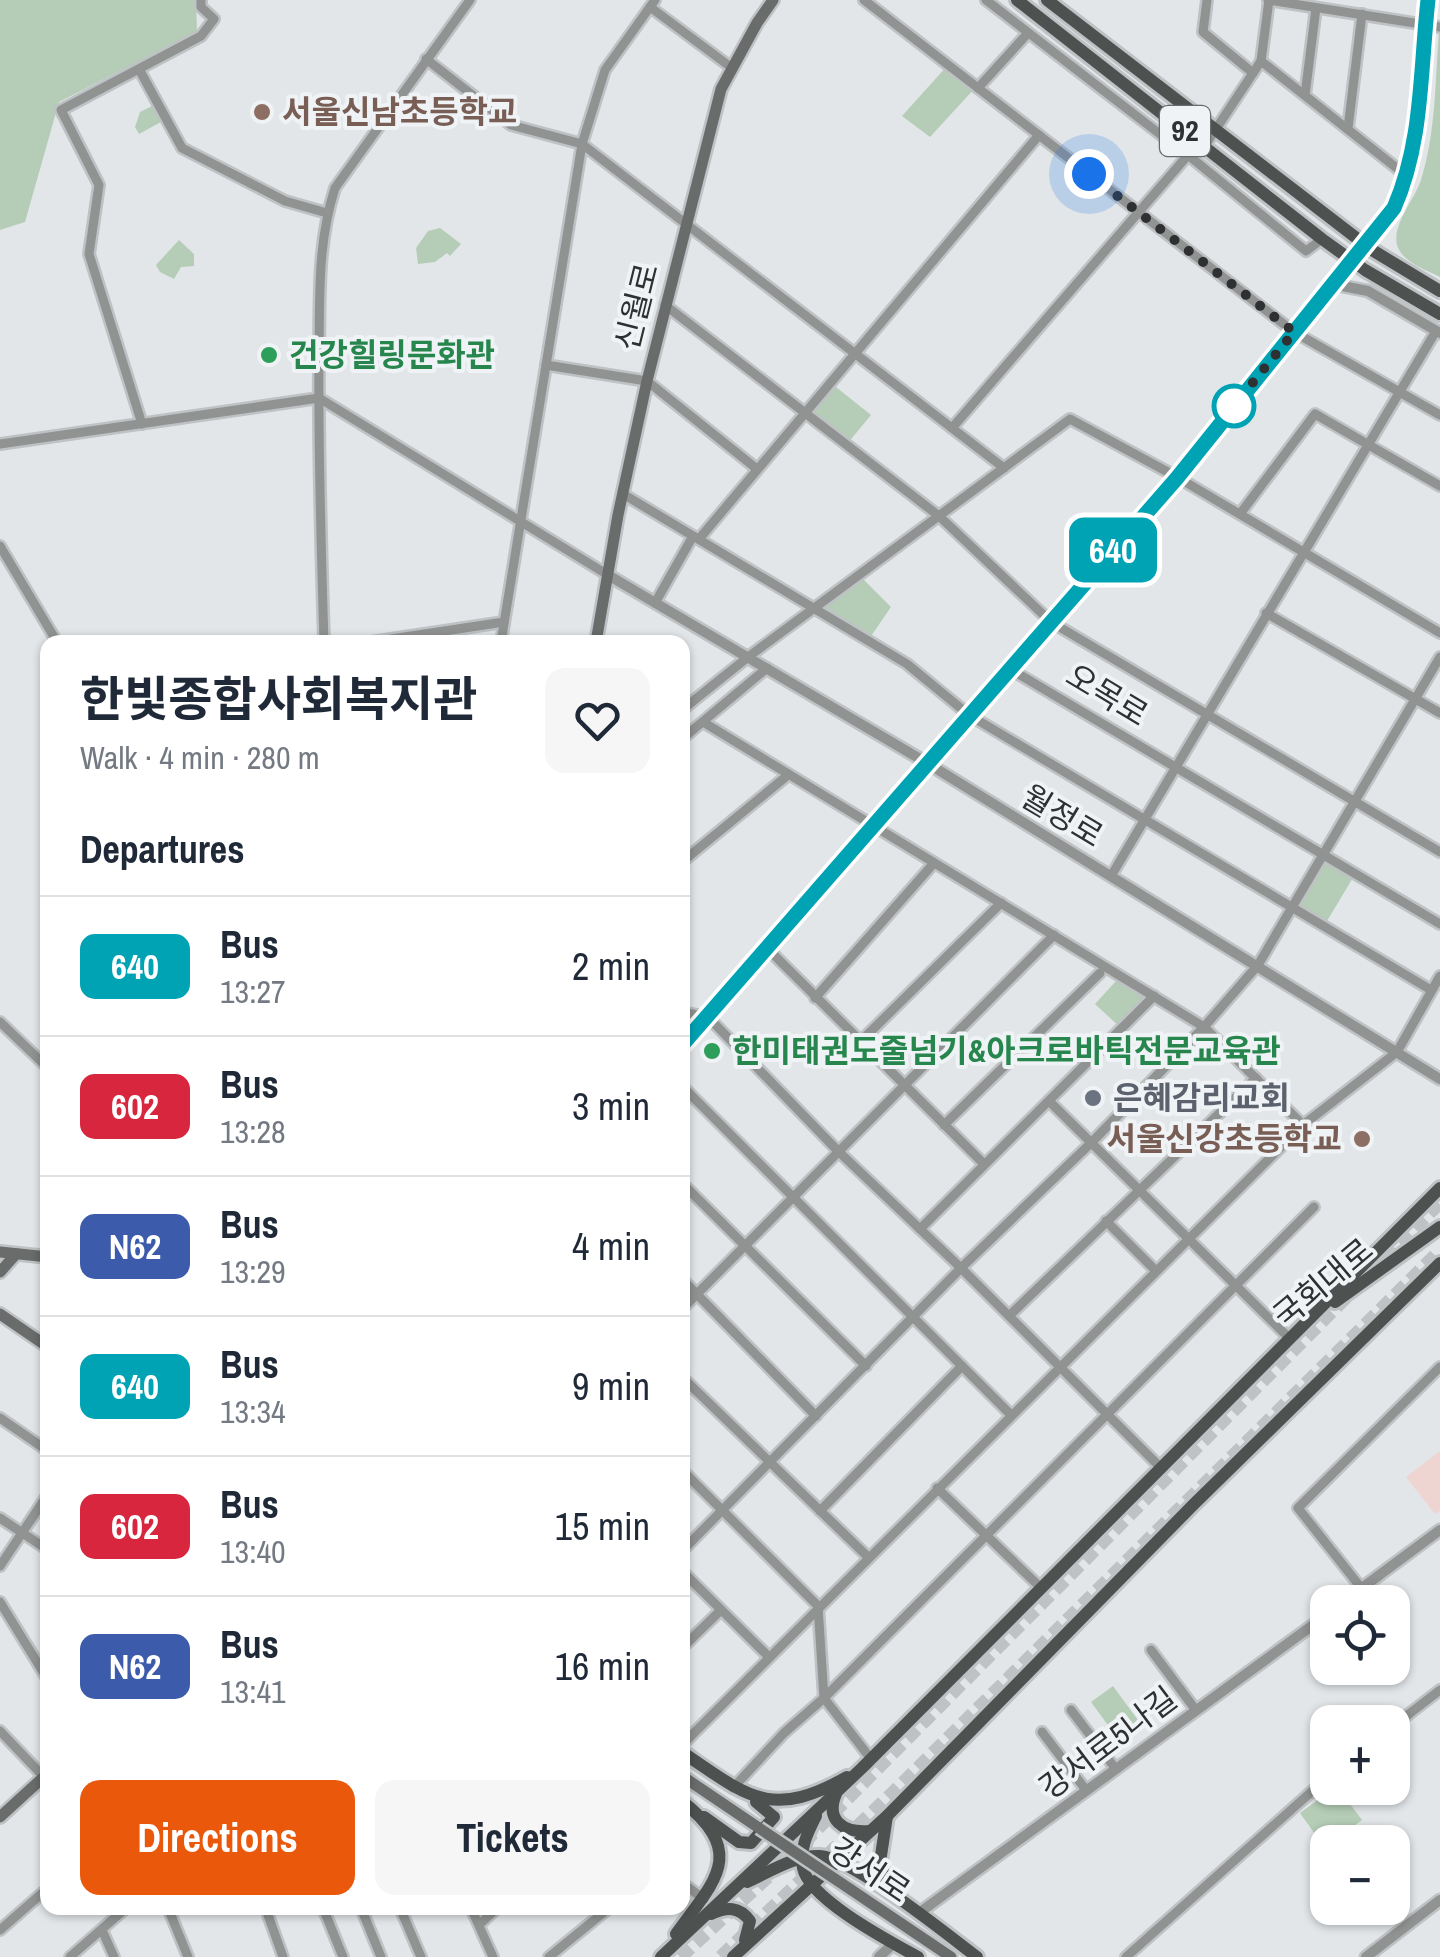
<!DOCTYPE html>
<meta charset="utf-8">
<style>
body{margin:0;font-family:"Archivo Narrow","Noto Sans KR",sans-serif;background:#f6f6f7;color:#1f2937;height:100vh;display:flex;flex-direction:column;font-size:38px;white-space:nowrap}
*{box-sizing:border-box;margin:0}
p{font-size:32px;color:#747a83}
.icon{flex:none;width:55px;height:55px;fill:none;stroke:currentColor;stroke-width:2;stroke-linecap:round;stroke-linejoin:round}
.map{position:relative;flex:1;overflow:hidden}
.panel{position:absolute;left:40px;top:635px;width:650px;height:1280px;display:flex;flex-direction:column;background:#fff;border-radius:20px;box-shadow:0 2px 8px #0004}
.panel>*{flex:none}
.badge{padding:0 20px;border-radius:15px;font-size:35px;line-height:65px}
.fabs{position:absolute;left:1310px;top:1585px;display:grid;gap:20px}
.fabs a{display:grid;place-items:center;width:100px;height:100px;border-radius:20px;background:#fff;box-shadow:0 2px 8px #0004;font-size:50px}
.you{position:absolute;width:50px;height:50px;margin:-25px;border:8px solid #fff;border-radius:50%;background:#1a73e8;box-shadow:0 0 0 15px #1a73e833}
.map>.badge{position:absolute;translate:-50% -50%;box-shadow:0 0 0 5px #fff}
h2{padding:0 40px;font-size:38px;line-height:90px}
.round{display:grid;place-items:center;flex:none;width:105px;height:105px;border-radius:20px;background:#f6f6f7}
.summary{display:flex;align-items:center;justify-content:space-between;height:170px;padding:0 40px}
h1{font-size:48px;font-weight:700;line-height:75px}
.primary-button{display:flex;gap:20px;margin-top:auto;padding:20px 40px}
.primary-button a{flex:1;height:115px;border-radius:20px;background:#ea580c;color:#fff;font-size:40px;font-weight:700;line-height:115px;text-align:center}
.primary-button a+a{background:#f6f6f7;color:#1f2937}
ul{padding:0;list-style:none}
li{display:flex;align-items:center;gap:30px;height:140px;padding:0 40px;border-top:2px solid #e0e1e3}
li div{flex:1}
li b{display:block;font-size:38px}
li em{font-style:normal}
li .badge{min-width:110px;font-weight:700;text-align:center}
.map>svg:first-child{display:block}
</style>
<div class="map">
<svg width="1440" height="1957" viewBox="0 0 1440 1957">
<rect width="100%" height="100%" fill="#e2e6e9"/>
<!-- commercial -->
<path fill="#efd5d1" d="M1440,1451v60l-5,3 -29,-37z"/>
<!-- green -->
<g fill="#b5cdb7">
<path d="M0,0h196l1,32 -138,70 -34,120 -25,8z"/>
<path d="M1439,32h1v245c-14,-7 -38,-15 -43,-32 -5,-21 18,-46 24,-65 15,-48 14,-99 18,-148z"/>
<path d="M948,65l27,23 -45,49 -28,-21z"/>
<path d="M152,106l9,16 -22,12 -4,-7 5,-15z"/>
<path d="M440,228l21,16 -11,12 -3,-3 -12,9 -17,2 -2,-16 12,-17z"/>
<path d="M179,240l15,14v12l-13,1 -7,12 -14,-7 -4,-7z"/>
<path d="M831,383l40,32 -24,29 -40,-32z"/>
<path d="M861,577l30,30 -22,32 -43,-24 -2,-10z"/>
<path d="M1321,856l33,20 -30,50 -33,-19z"/>
<path d="M1117,980l33,21 -28,28 -27,-25z"/>
<path d="M1113,1686l30,41 -22,16 -30,-41z"/>
<path d="M1334,1788h4l24,32 -30,22h-4l-3,6 -25,-35z"/>
</g>
<g fill="none" stroke-linecap="round" stroke-linejoin="round">
<!-- trunk-tunnel -->
<g stroke="#bec2c4" stroke-width="14" stroke-dasharray="14 7" stroke-linecap="butt">
<path d="M1370,1273l70,-71"/>
<path d="M803,1843l545,-548"/>
<path d="M680,1957l96,-88"/>
<path d="M721,1957l174,-166 545,-540"/>
</g>
<!-- minor casing -->
<g stroke="#bec2c4" stroke-width="14">
<g id="minor">
<path d="M864,0l430,332 146,83"/>
<path d="M986,0l179,138 26,1"/>
<path d="M1207,0l-4,32 50,41"/>
<path d="M1268,0l172,27"/>
<path d="M650,7l82,61"/>
<path d="M426,59l85,66 71,19 422,324"/>
<path d="M1261,61l147,116"/>
<path d="M139,69l43,79 103,53 42,12"/>
<path d="M978,88l50,-55"/>
<path d="M1305,95l11,-87"/>
<path d="M1348,128l14,-114"/>
<path d="M1204,147l57,-86 8,-61"/>
<path d="M665,305l274,211 112,106 389,230"/>
<path d="M546,365l101,16 110,88"/>
<path d="M142,424l-53,-170 10,-69 -38,-75 140,-74 13,-17 -13,-12v-7"/>
<path d="M952,428l236,-273 118,96 16,-12"/>
<path d="M0,444l319,-46 289,177"/>
<path d="M623,494l284,170 62,51 462,275"/>
<path d="M1240,514l75,-100 125,72"/>
<path d="M699,539l340,-404"/>
<path d="M0,546l57,96"/>
<path d="M655,603l38,-67"/>
<path d="M1266,613l174,100"/>
<path d="M324,642c-3,-95 -6,-190 -5,-286 1,-58 -2,-112 16,-168l135,-188"/>
<path d="M371,642l133,-20"/>
<path d="M501,642l81,-498 23,-74 50,-70"/>
<path d="M1010,669l430,255"/>
<path d="M682,710l66,-53 322,-238 107,58 263,156"/>
<path d="M703,722l501,305 99,98"/>
<path d="M682,739l85,-71"/>
<path d="M682,862l106,-87"/>
<path d="M1111,876l325,-545"/>
<path d="M767,948l217,216"/>
<path d="M815,998l119,-135"/>
<path d="M682,1012l26,5 130,134 123,117 199,199"/>
<path d="M0,1022l48,46"/>
<path d="M859,1043l142,-140"/>
<path d="M682,1086l328,328"/>
<path d="M1049,1101l240,237"/>
<path d="M944,1125l156,-152"/>
<path d="M682,1183l184,183"/>
<path d="M1106,1221l49,49"/>
<path d="M920,1229l234,-233"/>
<path d="M682,1279l134,137"/>
<path d="M682,1309l372,-374"/>
<path d="M1009,1316l247,-238"/>
<path d="M682,1377l186,180"/>
<path d="M0,1418l48,33"/>
<path d="M682,1470l136,136 6,92 47,61"/>
<path d="M937,1488l103,99"/>
<path d="M820,1511l142,-145"/>
<path d="M0,1518l48,32"/>
<path d="M682,1551l279,-283 131,-126 112,-115 54,-62 182,-308"/>
<path d="M0,1566l48,-72"/>
<path d="M682,1571l87,86"/>
<path d="M1362,1589l-64,-81 142,-141"/>
<path d="M0,1602l48,78"/>
<path d="M682,1648l39,-38"/>
<path d="M1151,1650l44,59"/>
<path d="M1071,1710l44,58"/>
<path d="M1392,1727l48,-37"/>
<path d="M0,1731l44,46"/>
<path d="M1042,1732l44,58"/>
<path d="M682,1745l621,-620 94,-73 43,-76"/>
<path d="M733,1788l51,-55 40,-35 490,-491"/>
<path d="M682,1883l22,16"/>
<path d="M168,1908l20,49"/>
<path d="M271,1908l-3,7 15,42"/>
<path d="M323,1908l20,49"/>
<path d="M361,1908l20,49"/>
<path d="M400,1908l21,49"/>
<path d="M471,1908l22,49"/>
<path d="M479,1925l18,-17"/>
<path d="M0,1930l48,-42"/>
<path d="M102,1930l12,27"/>
<path d="M70,1957l56,-49"/>
<path d="M549,1957l60,-49"/>
<path d="M1126,1957l202,-180"/>
</g>
</g>
<!-- tertiary casing -->
<g stroke="#bec2c4" stroke-width="15">
<g id="tertiary">
<path d="M1332,284l36,7 72,42"/>
<path d="M608,575l319,188 513,316"/>
<path d="M1343,1602l97,-72"/>
<path d="M919,1913l409,-299"/>
<path d="M879,1957l15,-14"/>
<path d="M1366,1957l74,-57"/>
</g>
</g>
<!-- secondary casing -->
<g stroke="#bec2c4" stroke-width="16">
<g id="secondary">
<path d="M596,642l22,-127 29,-134 74,-292 36,-66 16,-23"/>
<path d="M682,1045l495,-568 217,-269c29,-66 26,-137 34,-208"/>
<path d="M0,1252l48,5"/>
<path d="M0,1272l16,-18"/>
<path d="M0,1314l48,33"/>
<path d="M682,1776l77,52"/>
<path d="M0,1817l48,-44"/>
<path d="M850,1889l101,68"/>
</g>
</g>
<!-- primary casing -->
<g stroke="#bec2c4" stroke-width="18">
<g id="primary">
<path d="M1017,0l305,239 43,31 75,44"/>
<path d="M1047,0l325,250 68,41"/>
<path d="M1335,1302l105,-75"/>
<path d="M682,1752c66,45 89,68 165,25"/>
<path d="M836,1794c-11,26 7,39 33,37"/>
<path d="M816,1816c-8,16 -17,33 -13,52 6,31 86,73 115,89"/>
<path d="M887,1816l-7,46 10,30"/>
<path d="M704,1817l35,25 12,1 23,-26 -18,-15"/>
<path d="M747,1882c22,-10 48,-27 73,-26 31,1 128,79 157,101"/>
<path d="M711,1914c16,-7 28,-8 39,7l-5,19"/>
<path d="M676,1934c37,-52 73,-80 6,-133"/>
<path d="M661,1957l201,-189 578,-580"/>
<path d="M733,1957l154,-141 307,-312 246,-241"/>
</g>
</g>
<!-- minor -->
<use href="#minor" stroke="#919392" stroke-width="9"/>
<!-- tertiary -->
<use href="#tertiary" stroke="#919392" stroke-width="10"/>
<!-- secondary -->
<use href="#secondary" stroke="#696c6b" stroke-width="11"/>
<!-- primary -->
<use href="#primary" stroke="#4d514f" stroke-width="12"/>
<!-- secondary-bridge casing -->
<g stroke="#bec2c4" stroke-width="16" stroke-linecap="butt">
<path id="secondary-bridge" d="M759,1828l91,61"/>
</g>
<!-- secondary-bridge -->
<use href="#secondary-bridge" stroke="#696c6b" stroke-width="11"/>
</g>
<g fill="none" stroke-linecap="round" stroke-linejoin="round">
<!-- line casing -->
<g stroke="#fff" stroke-width="22">
<path id="line" d="M682,1045l495,-567 217,-270c29,-66 26,-137 34,-208"/>
</g>
<!-- line -->
<use href="#line" stroke="#00a3b4" stroke-width="15"/>
<!-- walk -->
<path stroke="#2f3031" stroke-width="10" stroke-dasharray="0 18" d="M1089,174l205,158 -70,86 10,-12"/>
</g>
<!-- markers -->
<g fill="#8d6e63" stroke="#f0f3f6" stroke-width="4">
<circle cx="262" cy="112" r="10"/>
<circle cx="1362" cy="1139" r="10"/>
</g>
<g fill="#2e9e5b" stroke="#f0f3f6" stroke-width="4">
<circle cx="269" cy="355" r="10"/>
<circle cx="712" cy="1051" r="10"/>
</g>
<circle fill="#fff" stroke="#00a3b4" stroke-width="5" cx="1234" cy="406" r="20"/>
<circle fill="#6b7280" stroke="#f0f3f6" stroke-width="4" cx="1093" cy="1098" r="10"/>
<g text-anchor="middle" stroke-width="8" stroke-linejoin="round" paint-order="stroke">
<!-- shield labels -->
<rect fill="#f0f3f6" stroke="#696a6c" stroke-width="2.5" x="1160" y="106" width="50" height="50" rx="8"/>
<g font-size="30" font-weight="bold" fill="#2f3031">
<text x="1185" y="141">92</text>
</g>
<!-- education labels -->
<g font-size="32" font-weight="bold" fill="#785e54" stroke="#f0f3f6" text-anchor="start">
<text x="282" y="123">서울신남초등학교</text>
<text x="1342" y="1150" text-anchor="end">서울신강초등학교</text>
</g>
<!-- street labels -->
<g font-size="32" fill="#2f3031" stroke="#f0f3f6">
<text transform="translate(637 307) rotate(-76)" y="11">신월로</text>
<text transform="translate(1107 695) rotate(31)" y="11">오목로</text>
<text transform="translate(1062 816) rotate(31)" y="11">월정로</text>
<text transform="translate(1323 1283) rotate(-40)" y="11">국회대로</text>
<text transform="translate(1108 1743) rotate(-37)" y="11">강서로5나길</text>
<text transform="translate(870 1870) rotate(34)" y="11">강서로</text>
</g>
<!-- leisure labels -->
<g font-size="32" font-weight="bold" fill="#27864d" stroke="#f0f3f6" text-anchor="start">
<text x="289" y="366">건강힐링문화관</text>
<text x="732" y="1062">한미태권도줄넘기&amp;아크로바틱전문교육관</text>
</g>
<!-- worship labels -->
<g font-size="32" font-weight="bold" fill="#5b616d" stroke="#f0f3f6" text-anchor="start">
<text x="1113" y="1109">은혜감리교회</text>
</g>
</g>
</svg>
<div class="fabs">
<a><svg class="icon" aria-label="locate" viewBox="0 0 24 24"><circle cx="12" cy="12" r="6"/><path d="M12 2v4M12 18v4M2 12h4M18 12h4"/></svg></a>
<a>+</a>
<a>−</a>
</div>
<div class="you" style="left:1089px;top:174px"></div>
<b class="badge" style="left:1113px;top:550px;background:#00a3b4;color:#fff">640</b>
<section class="panel">
<div class="summary"><div><h1>한빛종합사회복지관</h1><p>Walk · 4 min · 280 m</p></div><a class="round"><svg class="icon" aria-label="heart" viewBox="0 0 24 24"><path d="M12 20l-8-8c-3-5 5-10 8-4 3-6 11-1 8 4z"/></svg></a></div>
<h2>Departures</h2>
<ul>
<li><span class="badge" style="background:#00a3b4;color:#fff">640</span><div><b>Bus</b><p>13:27</p></div><em>2 min</em></li>
<li><span class="badge" style="background:#d7263d;color:#fff">602</span><div><b>Bus</b><p>13:28</p></div><em>3 min</em></li>
<li><span class="badge" style="background:#3d5bab;color:#fff">N62</span><div><b>Bus</b><p>13:29</p></div><em>4 min</em></li>
<li><span class="badge" style="background:#00a3b4;color:#fff">640</span><div><b>Bus</b><p>13:34</p></div><em>9 min</em></li>
<li><span class="badge" style="background:#d7263d;color:#fff">602</span><div><b>Bus</b><p>13:40</p></div><em>15 min</em></li>
<li><span class="badge" style="background:#3d5bab;color:#fff">N62</span><div><b>Bus</b><p>13:41</p></div><em>16 min</em></li>
</ul>
<div class="primary-button"><a>Directions</a><a>Tickets</a></div>
</section>
</div>
